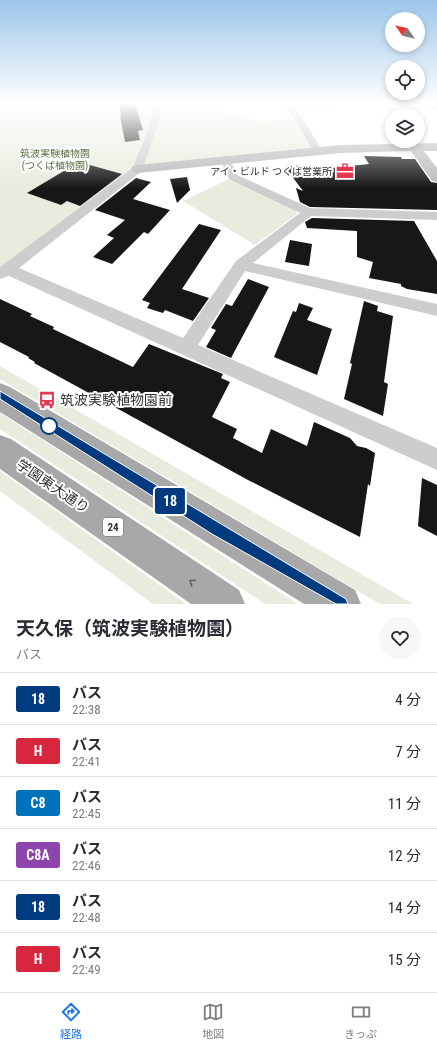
<!DOCTYPE html>
<html lang="ja">
<meta charset="utf-8">
<style>
body{margin:0;font-family:"Roboto Condensed","Noto Sans JP",sans-serif;background:#f7f7f7;color:#2b2b33;height:100vh;display:flex;flex-direction:column;font-size:15px;white-space:nowrap}
*{box-sizing:border-box;margin:0}
p{font-size:13px;color:#7c7c81}
.icon{flex:none;width:22px;height:22px;fill:none;stroke:currentColor;stroke-width:2;stroke-linecap:round;stroke-linejoin:round}
.map{position:relative;height:604px;overflow:hidden}
.side{display:flex;flex-direction:column;background:#fff;flex:1}
.side>*{flex:none}
.badge{padding:0 8px;border-radius:3px;font-size:14px;line-height:26px}
.needle{width:26px;rotate:304deg}
.buttons{position:absolute;left:385px;top:12px;display:grid;gap:8px}
.buttons a{display:grid;place-items:center;width:40px;height:40px;border-radius:50%;background:#fff;box-shadow:0 2px 6px #0003;font-size:20px}
.map>.badge{position:absolute;translate:-50% -50%;box-shadow:0 0 0 2px #fff}
.round{display:grid;place-items:center;flex:none;width:42px;height:42px;border-radius:21px;background:#f7f7f7}
.overview{display:flex;align-items:center;justify-content:space-between;height:68px;padding:0 16px}
h1{font-size:19px;font-weight:700;line-height:30px}
ul{padding:0;list-style:none}
li{display:flex;align-items:center;gap:12px;height:52px;padding:0 16px;border-top:1px solid #e1e1e2}
li div{flex:1}
li b{display:block;font-size:15px}
li em{font-style:normal}
li .badge{min-width:44px;font-weight:700;text-align:center}
.menu{display:flex;justify-content:space-around;align-items:center;height:56px;border-top:1px solid #e1e1e2;background:#fff;font-size:11px;color:#7c7c81}
.menu a{display:grid;justify-items:center;gap:2px}
.menu .selected{color:#1a73e8}
.map>svg:first-child{display:block}
</style>
<div class="map">
<svg width="437" height="604" viewBox="0 0 437 604">
<rect width="100%" height="100%" fill="#fff"/>
<!-- green -->
<g fill="#e7ecde">
<path d="M0,104h152l1,11 -22,56 -131,96z"/>
<path d="M159,104h60l-4,4 18,7 28,6 34,-3 16,29 -1,2 -163,16 -3,-1 17,-49z"/>
<path d="M290,104h42l9,5 -45,1z"/>
<path d="M229,179l66,30 2,5 -42,31 -72,-44z"/>
<path d="M0,366l413,238h-33l-380,-225z"/>
<path d="M0,413l298,191h-33l-265,-175z"/>
<path d="M0,471l186,133h-33l-153,-113z"/>
</g>
<!-- building -->
<g fill="#171717">
<path d="M119,104h16l8,26 -5,1 2,9 -15,2 -5,-26h1z"/>
<path d="M364,156l37,1 1,2h13l16,23 6,1v27l-127,-3 -10,-5 -4,-14 7,3 -18,-24 19,-2 4,5h4l57,-6z"/>
<path d="M79,162l43,12 -42,32 -13,-5 -6,4 -34,-12z"/>
<path d="M187,177l3,13 -13,13 -7,-24z"/>
<path d="M136,178l15,4 -18,17 37,11 -22,24 -4,-2 -32,32 -19,-7 21,-19 -7,-3 18,-15 -30,-10z"/>
<path d="M312,218l102,3 23,40v33l-30,-5 -6,-3v-2l-32,-6 4,-16 -16,-5v-26l-50,-3 -2,-6z"/>
<path d="M199,224l22,6 -39,59 27,9 -16,23 -28,-11 -2,3 -16,-5 3,-5 -8,-3z"/>
<path d="M290,240l22,4 -3,22 -24,-4z"/>
<path d="M248,279l21,8 -38,71 -25,-11 10,-17 -5,-2 15,-24 6,2z"/>
<path d="M0,299l32,15 -2,2 24,11 -1,2 80,38 16,-23 74,30 -2,4 9,4 -18,35 25,12 -4,9 29,15 9,-24 36,17 7,-24 36,16 7,8 9,2 9,5 -5,33 -2,-2 -8,53 -112,-57 -214,-117 1,-1 -7,-4 1,-1 -29,-15z"/>
<path d="M364,301l14,5 -1,5 16,5 -9,66 4,2 -5,32 -39,-17 8,-35 -2,-1z"/>
<path d="M299,303l14,5 -6,12 25,9 -15,46 -43,-18 19,-46 3,1z"/>
<path d="M422,478l15,7v51l-19,-10z"/>
</g>
<g fill="none" stroke-linecap="round" stroke-linejoin="round">
<!-- street -->
<g fill="#cdcdcd" fill-rule="evenodd">
<path d="M152,104h8l1,11 -19,56 -123,97 164,70 53,-77 64,-48 -71,-34 -8,-18 1,-2h8l7,16 73,33 127,4v8l-126,-4 -58,47 184,41v12l-192,-45 -47,74 239,103v22l-428,-194 -9,3v-12l133,-99c6,-20 21,-45 19,-64z"/>
<path d="M283,104h8l13,16 18,31 -2,2h-6l-18,-32z"/>
<path d="M417,104h11l9,3v4z"/>
</g>
<!-- secondary -->
<path fill="#bababa" fill-rule="evenodd" d="M437,143v8h-13l13,17v14l-5,-1 -21,-30 -71,2 -202,20 -5,-1 -2,-3 2,-3 5,-1 202,-20z"/>
<!-- primary -->
<g fill="#a8a8a8" fill-rule="evenodd">
<path d="M0,383l10,4 345,203 6,14h-57l-304,-192z"/>
<path d="M0,435l11,4 228,151 6,14h-54l-191,-135z"/>
</g>
</g>
<!-- one-way arrows -->
<defs><path id="oneway-chevron" d="M-2-3.5L2.5 0L-2 3.5" fill="none" stroke-width="1.6" stroke-linecap="round" stroke-linejoin="round"/></defs>
<use stroke="#606060" href="#oneway-chevron" transform="translate(192 582) rotate(-146)"/>
<!-- sky -->
<linearGradient id="sky" x2="0" y2="1"><stop stop-color="#9cc6e9"/><stop offset="0.55" stop-color="#fff"/><stop offset="1" stop-color="#fff" stop-opacity="0"/></linearGradient>
<rect width="437" height="188" fill="url(#sky)"/>
<!-- line -->
<path fill="#003b80" stroke="#fff" d="M0,391l346,208 2,5h-12l-124,-70 -212,-135z"/>
<!-- icons -->
<defs>
<g id="office-bare" transform="scale(1.38)"><path d="M-6-3h4V-5.5h4V-3h4V5H-6ZM-1-4.5V-3h2v-1.5ZM-6 0V1H6V0Z" fill="#e13751" stroke="#fff" stroke-width="2.5" paint-order="stroke"/></g>
<g id="bus-bare" transform="scale(1.38)"><path d="M-5-6H5V4H4V6H2V4H-2V6H-4V4H-5ZM-3.5-4V0h7V-4ZM-3.5 1.2v1.5H-2V1.2ZM2 1.2v1.5H3.5V1.2Z" fill="#e13751" stroke="#fff" stroke-width="2.5" paint-order="stroke"/></g>
</defs>
<g fill-rule="evenodd">
<use href="#office-bare" x="345" y="171"/>
<use href="#bus-bare" x="47" y="400"/>
</g>
<!-- markers -->
<circle fill="#fff" stroke="#003b80" stroke-width="2" cx="49" cy="426" r="8"/>
<g text-anchor="middle" stroke-width="4" stroke-linejoin="round" paint-order="stroke">
<!-- far-park labels -->
<g font-size="10" fill="#566b3e" stroke="#fff">
<text x="55" y="157">筑波実験植物園<tspan x="55" dy="12">(つくば植物園)</tspan></text>
</g>
<!-- far-poi labels -->
<g font-size="10" fill="#303030" stroke="#fff" text-anchor="end">
<text x="332" y="175">アイ・ビルド つくば営業所</text>
</g>
<!-- shield labels -->
<rect fill="#fff" stroke="#6e6e6e" stroke-width="1" x="103" y="518" width="20" height="18" rx="3"/>
<g font-size="11" font-weight="bold" fill="#303030">
<text x="113" y="531">24</text>
</g>
<!-- near-poi labels -->
<g font-size="14" fill="#303030" stroke="#fff" text-anchor="start">
<text x="60" y="405">筑波実験植物園前</text>
</g>
<!-- near-street labels -->
<g font-size="14" fill="#303030" stroke="#fff">
<text transform="translate(53 486) rotate(34)" y="5">学園東大通り</text>
</g>
</g>
</svg>
<div class="buttons">
<a><svg class="needle" viewBox="-14 -14 28 28"><path d="M0-13l5 13h-10z" fill="#e53935"/><path d="M0 13l5-13h-10z" fill="#7c7c81"/></svg></a>
<a><svg class="icon" aria-label="locate" viewBox="0 0 24 24"><circle cx="12" cy="12" r="6"/><path d="M12 2v4M12 18v4M2 12h4M18 12h4"/></svg></a>
<a><svg class="icon" aria-label="layers" viewBox="0 0 24 24"><path d="M12 4l9 5-9 5-9-5zM3 14l9 5 9-5"/></svg></a>
</div>
<b class="badge" style="left:170px;top:501px;background:#003b80;color:#fff">18</b>
</div>
<section class="side">
<div class="overview"><div><h1>天久保（筑波実験植物園）</h1><p>バス</p></div><a class="round"><svg class="icon" aria-label="heart" viewBox="0 0 24 24"><path d="M12 20l-8-8c-3-5 5-10 8-4 3-6 11-1 8 4z"/></svg></a></div>
<ul>
<li><span class="badge" style="background:#003b80;color:#fff">18</span><div><b>バス</b><p>22:38</p></div><em>4 分</em></li>
<li><span class="badge" style="background:#d7263d;color:#fff">H</span><div><b>バス</b><p>22:41</p></div><em>7 分</em></li>
<li><span class="badge" style="background:#0072bc;color:#fff">C8</span><div><b>バス</b><p>22:45</p></div><em>11 分</em></li>
<li><span class="badge" style="background:#8e44ad;color:#fff">C8A</span><div><b>バス</b><p>22:46</p></div><em>12 分</em></li>
<li><span class="badge" style="background:#003b80;color:#fff">18</span><div><b>バス</b><p>22:48</p></div><em>14 分</em></li>
<li><span class="badge" style="background:#d7263d;color:#fff">H</span><div><b>バス</b><p>22:49</p></div><em>15 分</em></li>
</ul>
</section>
<nav class="menu">
<a class="selected"><svg class="icon" aria-label="directions" viewBox="0 0 24 24"><path d="M12 3l9 9-9 9-9-9zM9 14v-3h6M13 9l2 2-2 2"/></svg>経路</a>
<a><svg class="icon" aria-label="map" viewBox="0 0 24 24"><path d="M3 6l6-2 6 2 6-2v14l-6 2-6-2-6 2zM9 4v14M15 6v14"/></svg>地図</a>
<a><svg class="icon" aria-label="tickets" viewBox="0 0 24 24"><path d="M3 7h18v10H3zM15 7v10"/></svg>きっぷ</a>
</nav>
